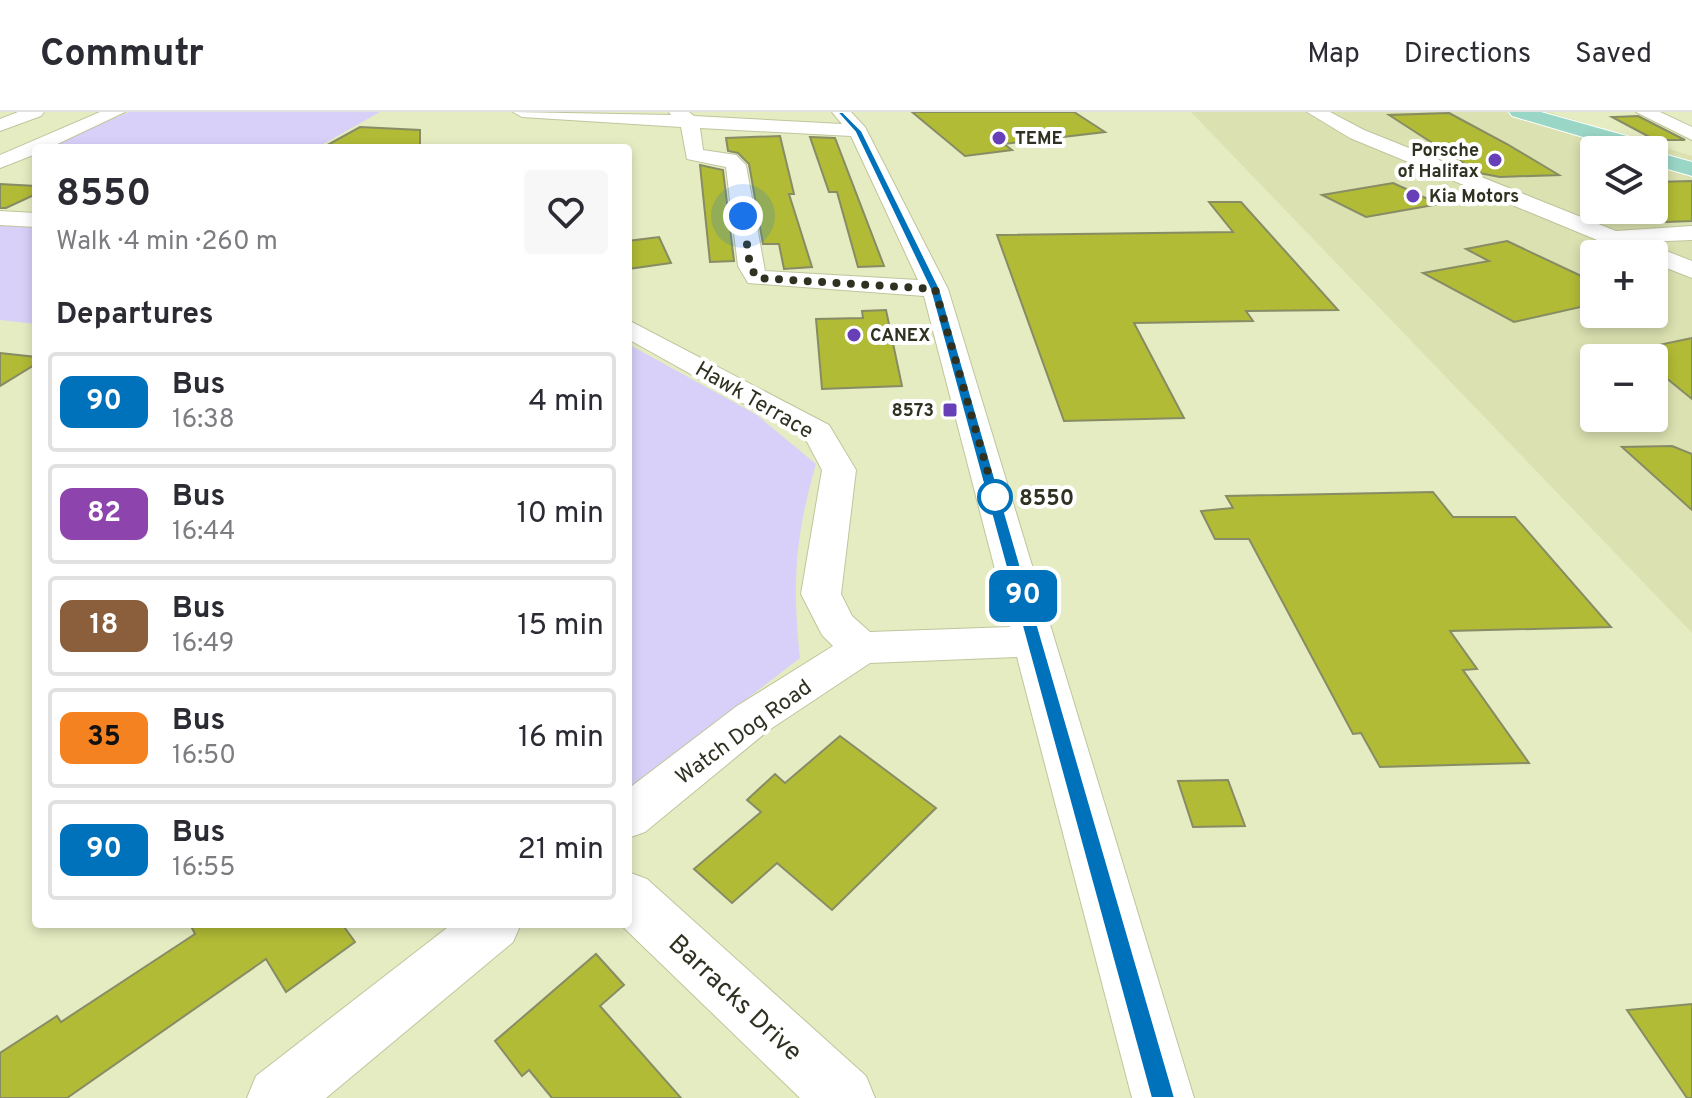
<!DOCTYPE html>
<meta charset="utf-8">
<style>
body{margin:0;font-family:Overpass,sans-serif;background:#f7f7f7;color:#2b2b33;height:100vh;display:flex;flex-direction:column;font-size:30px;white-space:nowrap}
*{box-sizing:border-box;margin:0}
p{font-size:26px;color:#7c7c81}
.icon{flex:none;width:44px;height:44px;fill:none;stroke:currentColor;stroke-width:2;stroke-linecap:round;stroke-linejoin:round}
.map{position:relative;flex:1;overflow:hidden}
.details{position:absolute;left:32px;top:32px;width:600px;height:784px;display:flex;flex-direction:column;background:#fff;border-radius:8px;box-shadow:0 4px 12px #0003}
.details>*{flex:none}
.badge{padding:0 16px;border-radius:12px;font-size:28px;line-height:52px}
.fabs{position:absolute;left:1580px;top:24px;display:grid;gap:16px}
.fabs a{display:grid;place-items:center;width:88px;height:88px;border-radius:8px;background:#fff;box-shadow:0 4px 12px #0003;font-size:40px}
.you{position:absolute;width:40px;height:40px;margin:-20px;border:6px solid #fff;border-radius:50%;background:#1a73e8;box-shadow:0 0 0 12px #1a73e833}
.map>.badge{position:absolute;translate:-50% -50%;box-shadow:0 0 0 4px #fff}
h2{padding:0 24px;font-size:30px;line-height:72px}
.round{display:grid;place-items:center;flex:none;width:84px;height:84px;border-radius:8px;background:#f7f7f7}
.head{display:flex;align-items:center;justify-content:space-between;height:136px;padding:0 24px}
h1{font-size:38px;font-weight:700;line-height:60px}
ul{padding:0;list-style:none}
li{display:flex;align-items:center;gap:24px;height:100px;margin:0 16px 12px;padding:0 8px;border:4px solid #e1e1e2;border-radius:8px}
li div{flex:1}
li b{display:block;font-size:30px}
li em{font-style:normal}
li .badge{min-width:88px;font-weight:700;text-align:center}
header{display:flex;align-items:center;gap:48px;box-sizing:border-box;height:112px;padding:0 40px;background:#fff;border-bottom:2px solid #e1e1e2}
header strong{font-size:38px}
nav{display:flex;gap:44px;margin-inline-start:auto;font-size:28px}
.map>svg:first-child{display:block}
</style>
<header>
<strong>Commutr</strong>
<nav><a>Map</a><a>Directions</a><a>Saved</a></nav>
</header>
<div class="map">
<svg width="1692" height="986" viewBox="0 0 1692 986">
<rect width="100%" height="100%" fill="#e6ecc2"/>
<!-- built -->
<path fill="#dbe1b0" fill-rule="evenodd" d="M1191,0h358l143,44v477zM1594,38h60v60h-60zM1594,142h60v60h-60zM1594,246h60v60h-60z"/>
<!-- green -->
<g fill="#d8d0f9">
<path d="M129,0h251l-64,36h-271z"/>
<path d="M0,113l36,3v96l-36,-4z"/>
<path d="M628,232l129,71 59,49c-21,72 -24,119 -16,194l-172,132z"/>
</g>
<!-- building -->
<g fill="#b1bb35" stroke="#878c65" stroke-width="2">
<path d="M912,0h162l31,20 -101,12 8,6 -47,6z"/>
<path d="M1449,1l58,31 52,31 -59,2 -21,-4 -90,-58z"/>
<path d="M1638,4l47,24h-30l-43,-23z"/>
<path d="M360,15l60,3v18h-98z"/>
<path d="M780,24l14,58h-5l23,73 -28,2 -5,-25h-16l-14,-80 -11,-11 -10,-2 -2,-13z"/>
<path d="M810,25l25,1 49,128 -26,1 -21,-75h-8z"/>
<path d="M700,53l23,5 11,91 -24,1z"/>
<path d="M1692,69v40l-26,1 -12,-7v-33z"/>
<path d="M1393,71l46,21 -73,13 -44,-22z"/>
<path d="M0,72l36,2v8l-30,14h-6z"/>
<path d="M1209,90h32l97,108 -92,1 7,10 -119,2 50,95 -120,3 -67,-186 236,-3z"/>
<path d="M659,125l12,26 -43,6v-28z"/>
<path d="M1507,129l87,41v22l-80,18 -91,-49 66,-12 -23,-12z"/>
<path d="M886,198l16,76 -80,3 -6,-70 47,-1 -1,-7z"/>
<path d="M1692,226v61l-38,-31v-22z"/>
<path d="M0,241l36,4v7l-36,22z"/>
<path d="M1672,334l20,8v56l-70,-63z"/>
<path d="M1433,380l20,25h62l96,110 -161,4 27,38 -14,1 66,93 -149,4 -19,-34 -8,1 -104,-195h-34l-14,-28 32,-3 -7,-12z"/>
<path d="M840,624l96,72 -104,102 -55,-47 -45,40 -38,-34 67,-57 -14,-12 28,-26 10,9z"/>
<path d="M1228,668l17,46 -52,1 -15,-46z"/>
<path d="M190,812h152l13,18 -69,50 -20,-33 -199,139h-67v-45l57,-37 4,6 134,-88z"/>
<path d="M596,842l28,31 -24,21 81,92h-129l-23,-28 -7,6 -27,-35z"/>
<path d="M1692,892v94h-5l-60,-88z"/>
</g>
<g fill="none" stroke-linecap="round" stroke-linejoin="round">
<!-- minor casing -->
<g stroke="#bfc59c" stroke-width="2">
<g id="minor">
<path d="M18,0h26l-3,4 -41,15v-12z"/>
<path d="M100,0h25l-76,36h-13v6l-36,14v-13z"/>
<path d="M513,0l158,3 -2,-3h20l5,4 148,8 -10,-12h19l14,15 83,162 246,809h-62l-115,-441 -147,6 -101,67 -124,102 -17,6v-49l109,-83 96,-60 -11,-11 -21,-41 21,-124 -17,-32 -177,-99v-19l201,105 27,45 -15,124 11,22 18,16 140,-5 -86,-331 -176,-13 -10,-17 -12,-99 -39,-8 -6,-32 -159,-10zM700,16l151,8 67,144 -153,-9 -19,-106 -10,-10 -33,-5z"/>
<path d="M1307,0h23l34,18 252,101 76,-5v14l-49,2 49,19v17l-38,-15v-9h-23l-281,-116z"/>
<path d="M1636,0h24l32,15v13z"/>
<path d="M0,99l36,2v14l-36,-2z"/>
<path d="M628,760l19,7 219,197 9,22h-75l-180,-174h8z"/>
<path d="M452,812h69l-8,18 -187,156h-79l9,-22z"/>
</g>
</g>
<!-- major casing -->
<g stroke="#fff" stroke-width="2">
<path id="major" d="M1509,0h32l118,33 1,8 32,9v14l-38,-11v-15h-27l-115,-34z"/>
</g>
<!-- minor -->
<use href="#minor" fill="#fff" fill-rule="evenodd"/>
<!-- major -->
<use href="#major" fill="#9ad6c6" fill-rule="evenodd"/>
</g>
<!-- line -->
<path fill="#0072bc" stroke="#fff" stroke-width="2" d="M837,0h6l19,19 78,158 235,809h-24l-221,-809 -75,-157z"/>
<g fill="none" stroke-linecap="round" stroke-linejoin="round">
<!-- walk -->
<path stroke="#2f3121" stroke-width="8" stroke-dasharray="0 14.4" d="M743,104l7,50 7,12 178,11 60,208"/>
</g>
<!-- markers -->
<g fill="#673fb7" stroke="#fff" stroke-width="3">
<circle cx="999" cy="26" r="8"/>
<circle cx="1495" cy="48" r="8"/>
<circle cx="1413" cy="84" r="8"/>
<circle cx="854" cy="223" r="8"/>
<rect x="942" y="290" width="16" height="16" rx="4"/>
</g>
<circle fill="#fff" stroke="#0072bc" stroke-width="4" cx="995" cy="385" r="16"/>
<g text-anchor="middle" stroke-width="8" stroke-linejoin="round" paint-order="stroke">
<!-- far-poi labels -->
<g font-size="18" font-weight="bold" fill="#2f3121" stroke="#fff" text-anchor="start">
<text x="1015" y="32">TEME</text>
<text x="1479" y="44" text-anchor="end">Porsche<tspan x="1479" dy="21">of Halifax</tspan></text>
<text x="1429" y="90">Kia Motors</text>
<text x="870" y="229">CANEX</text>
<text x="934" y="304" text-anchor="end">8573</text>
</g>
<!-- street labels -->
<g font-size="22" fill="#2f3121" stroke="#fff">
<text transform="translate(755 287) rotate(30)" y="8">Hawk Terrace</text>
<text transform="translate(743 619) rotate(-36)" y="8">Watch Dog Road</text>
</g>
<!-- stop labels -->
<g font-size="22" font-weight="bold" fill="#2f3121" stroke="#fff" text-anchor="start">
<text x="1019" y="393">8550</text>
</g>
<!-- near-street labels -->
<g font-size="26" fill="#2f3121" stroke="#fff">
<text transform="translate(736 885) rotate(43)" y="9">Barracks Drive</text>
</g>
</g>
</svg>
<div class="fabs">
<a><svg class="icon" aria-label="layers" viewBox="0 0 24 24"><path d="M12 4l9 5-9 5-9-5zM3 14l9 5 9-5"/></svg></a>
<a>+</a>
<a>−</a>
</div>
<div class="you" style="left:743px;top:104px"></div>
<b class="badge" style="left:1023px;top:484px;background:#0072bc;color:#fff">90</b>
<section class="details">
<div class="head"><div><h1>8550</h1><p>Walk · 4 min · 260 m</p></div><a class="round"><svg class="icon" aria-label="heart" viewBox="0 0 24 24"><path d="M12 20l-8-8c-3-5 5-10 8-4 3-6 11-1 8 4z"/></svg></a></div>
<h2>Departures</h2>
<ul>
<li><span class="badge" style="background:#0072bc;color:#fff">90</span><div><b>Bus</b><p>16:38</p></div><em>4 min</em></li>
<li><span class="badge" style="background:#8e44ad;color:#fff">82</span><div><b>Bus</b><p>16:44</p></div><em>10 min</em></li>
<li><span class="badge" style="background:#8b5e3c;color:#fff">18</span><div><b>Bus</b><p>16:49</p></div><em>15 min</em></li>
<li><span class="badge" style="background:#f58220;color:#111">35</span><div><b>Bus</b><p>16:50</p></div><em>16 min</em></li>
<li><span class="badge" style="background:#0072bc;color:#fff">90</span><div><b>Bus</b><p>16:55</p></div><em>21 min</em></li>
</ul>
</section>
</div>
